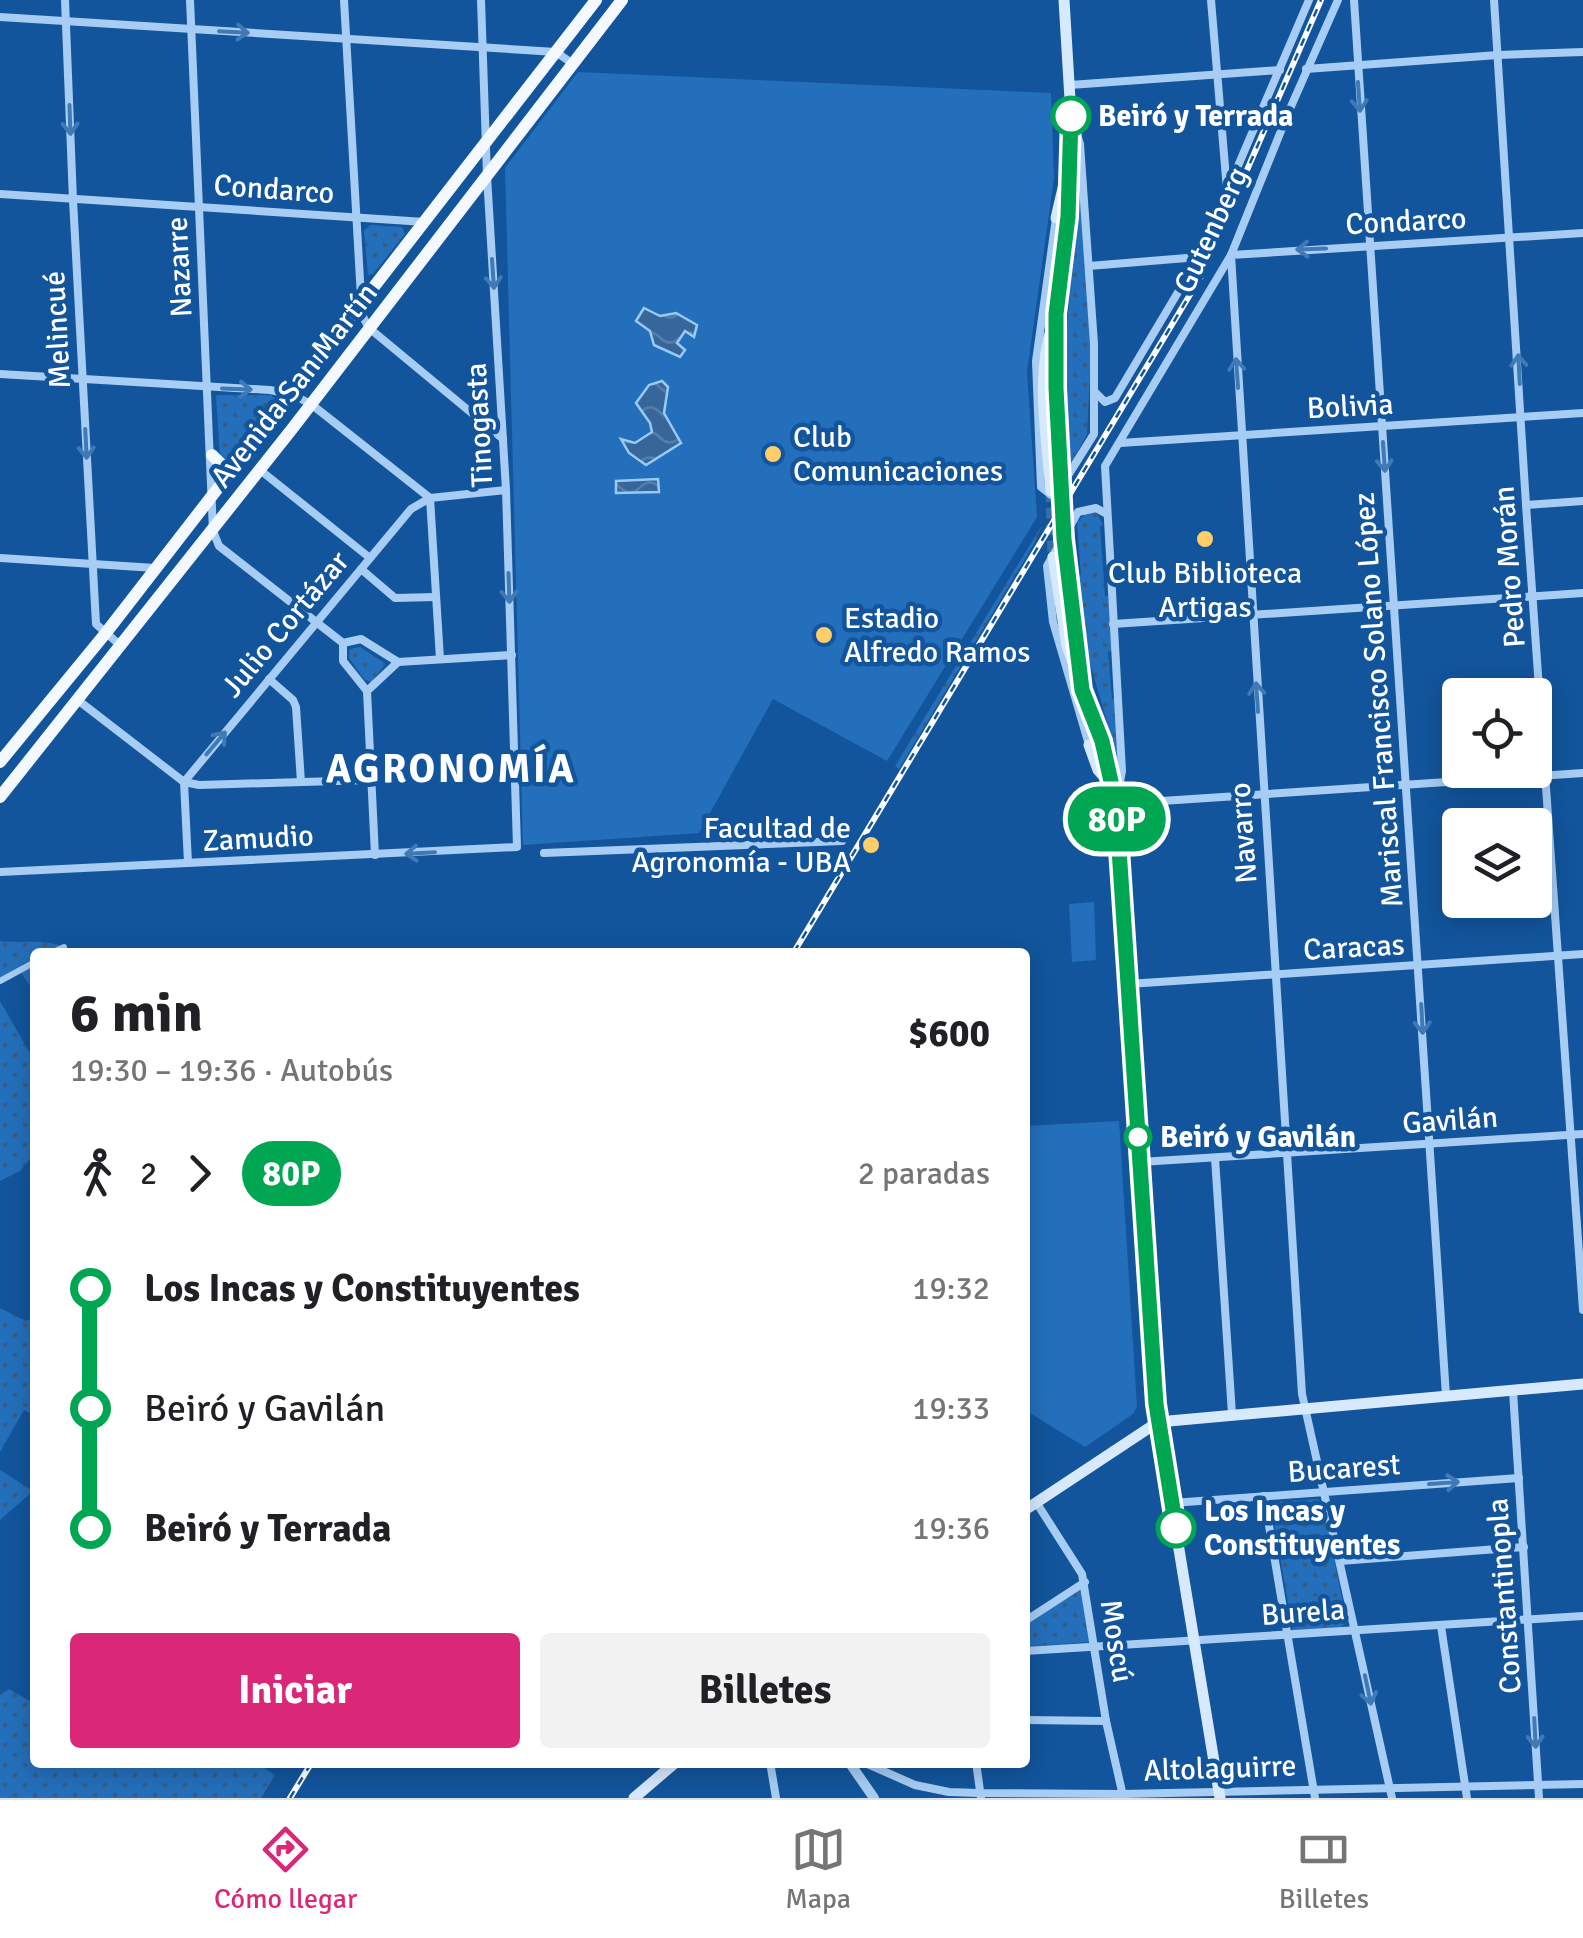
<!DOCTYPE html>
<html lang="es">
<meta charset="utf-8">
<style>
body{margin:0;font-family:Signika,sans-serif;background:#f2f2f2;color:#202124;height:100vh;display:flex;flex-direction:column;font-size:38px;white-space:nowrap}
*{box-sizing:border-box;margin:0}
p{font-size:32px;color:#757577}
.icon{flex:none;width:55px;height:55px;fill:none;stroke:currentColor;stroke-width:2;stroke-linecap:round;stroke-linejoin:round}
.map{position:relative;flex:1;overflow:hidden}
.sheet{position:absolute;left:30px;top:948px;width:1000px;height:820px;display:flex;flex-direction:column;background:#fff;border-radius:10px;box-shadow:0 5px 25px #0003}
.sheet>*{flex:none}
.badge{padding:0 20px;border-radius:32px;font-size:35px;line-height:65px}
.fabs{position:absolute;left:1442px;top:678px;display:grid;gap:20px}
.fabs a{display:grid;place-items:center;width:110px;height:110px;border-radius:10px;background:#fff;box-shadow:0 5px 25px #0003;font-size:50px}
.map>.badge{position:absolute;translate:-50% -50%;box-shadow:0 0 0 5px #fff}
.legs{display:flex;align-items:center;gap:15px;height:110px;padding:0 40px;font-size:32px}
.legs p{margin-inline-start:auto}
.summary{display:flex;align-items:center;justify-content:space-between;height:170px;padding:0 40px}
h1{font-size:55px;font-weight:700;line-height:75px}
.button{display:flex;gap:20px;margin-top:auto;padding:20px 40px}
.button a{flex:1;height:115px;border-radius:10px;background:#db2777;color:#fff;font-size:40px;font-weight:700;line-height:115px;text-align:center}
.button a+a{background:#f2f2f2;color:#202124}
ul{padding:0 40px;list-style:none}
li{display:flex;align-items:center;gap:35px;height:120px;font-size:38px}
li i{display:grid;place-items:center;width:15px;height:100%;margin:0 12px;background:currentColor}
li i::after{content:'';width:25px;height:25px;margin:-12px;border:8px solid;border-radius:50%;background:#fff}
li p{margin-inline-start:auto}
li:first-child i{background:linear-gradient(#0000 50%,currentColor 0)}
li:last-child i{background:linear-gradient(currentColor 50%,#0000 0)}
.dock{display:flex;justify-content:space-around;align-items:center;height:140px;border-top:2px solid #e0e0e0;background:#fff;font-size:28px;color:#757577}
.dock a{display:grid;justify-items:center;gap:5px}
.dock .on{color:#db2777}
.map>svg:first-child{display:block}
</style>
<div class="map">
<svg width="1583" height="1798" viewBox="0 0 1583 1798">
<defs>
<pattern id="green-dots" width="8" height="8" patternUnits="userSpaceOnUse" patternTransform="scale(2.5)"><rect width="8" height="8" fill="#246fbb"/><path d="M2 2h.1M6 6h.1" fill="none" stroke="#3a5c7e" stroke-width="1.8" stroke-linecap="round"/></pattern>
<pattern id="water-waves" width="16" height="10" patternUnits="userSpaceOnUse" patternTransform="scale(2.5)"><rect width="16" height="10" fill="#37679a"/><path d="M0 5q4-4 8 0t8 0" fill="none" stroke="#557ea9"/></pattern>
</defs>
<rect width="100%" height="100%" fill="#12559c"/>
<!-- green -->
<g fill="url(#green-dots)">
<path d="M1081,194l10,153 -2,47 -2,40 -17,31 -9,-86 15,-139 1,-45z"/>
<path d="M370,225l32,2 3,7 -32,40 -5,1 -4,-44z"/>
<path d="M216,395h55l5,5v5l-43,57 -5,1 -8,-5z"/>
<path d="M1096,512l7,13 -3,1 5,70h3l4,55 -4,1 4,47h3l2,57 -34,-117 -10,-62 8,-2 -4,-53 9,-9z"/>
<path d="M1042,525l-8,19 -135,225 -4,-3z"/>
<path d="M360,647l26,17 -15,18 -7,-3 -15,-21 1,-9z"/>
<path d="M0,941c24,3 53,-4 72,11h-37v41l-16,-23 -19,11z"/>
<path d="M0,1001l35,61v91l-15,18 -20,10z"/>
<path d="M0,1308l26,13 9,-4v99l-11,-6 -24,42z"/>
<path d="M0,1470l33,21 -33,29z"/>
<path d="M1318,1499l5,5 24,119 -6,4 -48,4 -21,-121 3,-8z"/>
<path d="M1081,1587l8,55 -64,5v-24z"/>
<path d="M9,1689l26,15v58l221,1 19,12 -14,23h-261v-103z"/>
</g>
<!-- pitch -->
<g fill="#246fbb">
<path d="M578,72l473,21 3,85 -27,194 10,145 -150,244 -114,-62 -74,134 -176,12 -18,-677z"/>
<path d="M1094,902l2,58 -24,2 -3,-58z"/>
<path d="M1119,1121l18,286 -4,7 -48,33 -60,-37v-284z"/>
</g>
<!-- water -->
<g fill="url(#water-waves)" stroke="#99c9f7" stroke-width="2.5">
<path d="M644,308l16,8 16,-3 21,12 -3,12 -9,-6 -8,12 8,7 -5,7 -26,-12 -4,-14 -14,-10z"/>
<path d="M662,381l6,6 -4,26 17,30 -35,22 -17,-12 -8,-14 14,4 17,-11 -2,-9 -14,-20 13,-18z"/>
<path d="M658,479l1,13 -43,1v-12z"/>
</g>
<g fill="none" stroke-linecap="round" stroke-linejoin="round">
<!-- secondary-tunnel -->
<g stroke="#366eab" stroke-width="11" stroke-dasharray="11 5.5" stroke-linecap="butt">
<path d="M1062,481l2,58"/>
<path d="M1051,491l2,66"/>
</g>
<!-- pedestrian -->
<g stroke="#a7cdf4" stroke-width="6">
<path d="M53,952l11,-5"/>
<path d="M0,981l35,-19"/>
</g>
<!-- minor -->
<g stroke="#a7cdf4" stroke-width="8">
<path d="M65,0l8,200 23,424 25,22"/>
<path d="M190,0l23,531 6,15 124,97 18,-4 37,23 114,-7"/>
<path d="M344,0l18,315 7,13 134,111"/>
<path d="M1211,0l16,190"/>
<path d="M1338,0l-49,111 -58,144 -126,211 17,305 -6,33 467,-31"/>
<path d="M1354,0l92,1396"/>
<path d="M1494,0l32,505 57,805"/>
<path d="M0,17l556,35 17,12"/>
<path d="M1306,69l192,-14 85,-3"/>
<path d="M1070,85l210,-15"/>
<path d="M0,194l425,28"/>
<path d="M1056,218l-20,143 5,126 10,8 6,-2 37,-59v-90l-14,-200 -6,-19"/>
<path d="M1089,266l110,-9"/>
<path d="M0,374l270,16 21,4 20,10 119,94 10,161"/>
<path d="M1095,392l10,10 10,-4 84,-141 110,-257"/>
<path d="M1120,443l463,-30"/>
<path d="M260,470l110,88"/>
<path d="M1526,505l57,-4"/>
<path d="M0,558l155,10"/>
<path d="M361,569l34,29 41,-1"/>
<path d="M1113,624l470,-31"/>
<path d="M343,643v18l24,30"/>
<path d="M269,679l24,21 3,7 5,75"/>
<path d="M367,691l8,164"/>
<path d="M367,691l31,-29"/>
<path d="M79,701l105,81 15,3 170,-5"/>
<path d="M1089,745l-36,-123 -6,-56 31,-54 18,-4 9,5"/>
<path d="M544,853l298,-12"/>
<path d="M188,863l-4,-81 227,-273 19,-11 76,-8"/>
<path d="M0,872l517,-25 -11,-357 -19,-314 -6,-176"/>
<path d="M1128,984l455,-30"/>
<path d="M1215,1158l17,256"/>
<path d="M1140,1162l443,-28"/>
<path d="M1513,1391l26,407"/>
<path d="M1264,1496l51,302"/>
<path d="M1036,1502l46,72 24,147 17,75"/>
<path d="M1172,1503l347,-25"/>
<path d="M1340,1561l184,-14"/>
<path d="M1025,1621l60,-39"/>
<path d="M1441,1626l26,172"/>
<path d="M1025,1651l558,-35"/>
<path d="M1025,1720l81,1"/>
<path d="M770,1762l6,36"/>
<path d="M863,1762l52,23 34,7 29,1 144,1 461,-10"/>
<path d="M976,1762l5,36"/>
<path d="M1392,1798l-90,-404 -71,-1139 352,-22"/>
</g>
<!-- tertiary -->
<path stroke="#a7cdf4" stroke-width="10" d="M849,1762l25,36"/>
<!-- secondary -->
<g stroke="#d7e9fd" stroke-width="11">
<path d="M1056,218l7,-30"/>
<path d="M1062,481l-6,-93v-74l11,-97 4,-101 -7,-116"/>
<path d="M1051,491c-4,-54 -16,-116 2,-168"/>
<path d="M1064,539l15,126"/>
<path d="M1053,557l14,89 35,95 14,63 42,618 62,376"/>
<path d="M1089,745l9,25 13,15"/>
<path d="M1025,1510l133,-88 425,-38"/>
<path d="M634,1798l42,-36"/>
</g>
<!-- primary -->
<g stroke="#f4f9ff" stroke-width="12">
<path d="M212,455l11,11 11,1"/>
<path d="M0,762l105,-128 491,-634"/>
<path d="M0,797l292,-368 330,-429"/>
</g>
<!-- rail casing -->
<g stroke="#fff" stroke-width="6">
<g id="rail">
<path d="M794,952l406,-674 121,-278"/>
<path d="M290,1798l22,-36"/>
</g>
</g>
<!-- rail -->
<use href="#rail" stroke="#12559c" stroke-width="2.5" stroke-dasharray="8" stroke-linecap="butt"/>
</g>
<!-- one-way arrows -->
<defs><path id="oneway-shaft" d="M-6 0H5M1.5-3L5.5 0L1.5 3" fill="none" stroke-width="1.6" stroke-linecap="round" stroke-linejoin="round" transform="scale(2.5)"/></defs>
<g stroke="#3f79b6">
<use href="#oneway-shaft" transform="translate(234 32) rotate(3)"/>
<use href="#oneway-shaft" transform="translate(1359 97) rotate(86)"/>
<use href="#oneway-shaft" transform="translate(70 120) rotate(88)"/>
<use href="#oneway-shaft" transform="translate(1311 249) rotate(178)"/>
<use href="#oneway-shaft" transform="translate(493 274) rotate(86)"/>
<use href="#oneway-shaft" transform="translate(1519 369) rotate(-93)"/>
<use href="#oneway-shaft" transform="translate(1237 373) rotate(-94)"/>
<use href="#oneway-shaft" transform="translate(237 389) rotate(2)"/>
<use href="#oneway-shaft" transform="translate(86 444) rotate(87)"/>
<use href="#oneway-shaft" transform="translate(1384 457) rotate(86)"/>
<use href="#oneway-shaft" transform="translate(509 588) rotate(88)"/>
<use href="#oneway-shaft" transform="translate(1257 697) rotate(-94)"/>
<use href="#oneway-shaft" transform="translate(216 743) rotate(-50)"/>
<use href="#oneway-shaft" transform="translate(420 853) rotate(177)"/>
<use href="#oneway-shaft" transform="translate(1422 1019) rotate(87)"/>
<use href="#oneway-shaft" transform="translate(1444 1483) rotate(-4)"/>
<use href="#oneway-shaft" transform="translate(1368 1690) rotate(78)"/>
<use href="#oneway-shaft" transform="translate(1535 1733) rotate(87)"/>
</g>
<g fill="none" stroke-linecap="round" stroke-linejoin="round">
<!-- line-1 casing -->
<g stroke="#fff" stroke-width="22">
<path id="line-1" d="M1071,116l-3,101 -12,97v74l8,151 18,151 20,51 14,63 40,600 20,124"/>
</g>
<!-- line-1 -->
<use href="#line-1" stroke="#00a651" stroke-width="15"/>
</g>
<!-- markers -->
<g fill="#fff" stroke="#00a651" stroke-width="5">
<circle cx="1071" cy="116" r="18"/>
<circle cx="1138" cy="1137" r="12"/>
<circle cx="1176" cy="1528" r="18"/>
</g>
<g fill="#ffcd6a" stroke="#12559c" stroke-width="4">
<circle cx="773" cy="454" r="10"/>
<circle cx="1205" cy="539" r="10"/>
<circle cx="824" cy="635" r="10"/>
<circle cx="871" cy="845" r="10"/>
</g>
<g text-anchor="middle" stroke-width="9" stroke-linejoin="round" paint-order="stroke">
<!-- stop labels -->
<g font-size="30" font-weight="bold" fill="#fff" stroke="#12559c" text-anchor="start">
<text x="1098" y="126">Beiró y Terrada</text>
<text x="1160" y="1147">Beiró y Gavilán</text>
<text x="1204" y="1521">Los Incas y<tspan x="1204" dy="34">Constituyentes</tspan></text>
</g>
<!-- street labels -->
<g font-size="30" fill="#fff" stroke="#12559c">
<text transform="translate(274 189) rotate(4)" y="10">Condarco</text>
<text transform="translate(1406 221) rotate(-3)" y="10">Condarco</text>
<text transform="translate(1211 230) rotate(-65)" y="10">Gutenberg</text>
<text transform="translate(179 267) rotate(-93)" y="10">Nazarre</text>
<text transform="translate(57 330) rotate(-93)" y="10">Melincué</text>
<text transform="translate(294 385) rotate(-52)" y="10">Avenida San Martín</text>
<text transform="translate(1350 406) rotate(-3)" y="10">Bolivia</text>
<text transform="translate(479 425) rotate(-93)" y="10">Tinogasta</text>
<text transform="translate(1509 567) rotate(-94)" y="10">Pedro Morán</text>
<text transform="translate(285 624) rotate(-50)" y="10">Julio Cortázar</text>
<text transform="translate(1378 700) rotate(-94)" y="10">Mariscal Francisco Solano López</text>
<text transform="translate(1243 833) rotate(-94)" y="10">Navarro</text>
<text transform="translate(258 838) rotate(-3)" y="10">Zamudio</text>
<text transform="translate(1354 947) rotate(-3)" y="10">Caracas</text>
<text transform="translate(1450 1120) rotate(-4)" y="10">Gavilán</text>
<text transform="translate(1344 1468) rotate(-4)" y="10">Bucarest</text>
<text transform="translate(1504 1596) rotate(-94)" y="10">Constantinopla</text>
<text transform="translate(1303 1612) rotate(-4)" y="10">Burela</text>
<text transform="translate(1117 1641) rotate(81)" y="10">Moscú</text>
<text transform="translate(1220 1768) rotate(-2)" y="10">Altolaguirre</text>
</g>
<!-- poi labels -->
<g font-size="30" fill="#fff" stroke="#12559c" text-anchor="start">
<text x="793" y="447">Club<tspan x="793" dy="34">Comunicaciones</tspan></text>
<text x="1205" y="583" text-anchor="middle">Club Biblioteca<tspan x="1205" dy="34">Artigas</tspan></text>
<text x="844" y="628">Estadio<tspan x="844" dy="34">Alfredo Ramos</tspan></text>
<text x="851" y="838" text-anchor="end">Facultad de<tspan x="851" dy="34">Agronomía - UBA</tspan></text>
</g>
<!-- district labels -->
<g font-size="40" font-weight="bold" letter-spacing="2.5" fill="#fff" stroke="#12559c">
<text x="451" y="782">AGRONOMÍA</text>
</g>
</g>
</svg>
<div class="fabs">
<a><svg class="icon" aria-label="locate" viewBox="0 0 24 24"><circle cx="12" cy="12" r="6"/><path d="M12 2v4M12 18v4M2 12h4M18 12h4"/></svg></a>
<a><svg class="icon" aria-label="layers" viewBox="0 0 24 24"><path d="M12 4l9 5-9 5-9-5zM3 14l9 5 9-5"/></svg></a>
</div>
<b class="badge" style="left:1117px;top:819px;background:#00a651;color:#fff">80P</b>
<section class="sheet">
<div class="summary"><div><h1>6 min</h1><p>19:30 – 19:36 · Autobús</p></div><b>$600</b></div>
<div class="legs"><svg class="icon" aria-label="walk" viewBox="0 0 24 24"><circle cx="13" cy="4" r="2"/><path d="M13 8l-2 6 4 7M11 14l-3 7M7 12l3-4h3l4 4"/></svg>2<svg class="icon" aria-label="forward" viewBox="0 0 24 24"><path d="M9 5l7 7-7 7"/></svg><b class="badge" style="background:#00a651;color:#fff">80P</b><p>2 paradas</p></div>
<ul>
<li><i style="color:#00a651"></i><b>Los Incas y Constituyentes</b><p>19:32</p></li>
<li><i style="color:#00a651"></i><span>Beiró y Gavilán</span><p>19:33</p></li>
<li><i style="color:#00a651"></i><b>Beiró y Terrada</b><p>19:36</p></li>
</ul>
<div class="button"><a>Iniciar</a><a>Billetes</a></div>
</section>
</div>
<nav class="dock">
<a class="on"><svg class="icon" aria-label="directions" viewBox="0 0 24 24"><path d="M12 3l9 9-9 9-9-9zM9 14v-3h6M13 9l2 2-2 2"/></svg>Cómo llegar</a>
<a><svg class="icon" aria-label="map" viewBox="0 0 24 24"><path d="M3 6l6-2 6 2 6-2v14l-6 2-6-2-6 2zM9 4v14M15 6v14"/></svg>Mapa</a>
<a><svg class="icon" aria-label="tickets" viewBox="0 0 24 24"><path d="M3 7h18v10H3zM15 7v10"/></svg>Billetes</a>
</nav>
